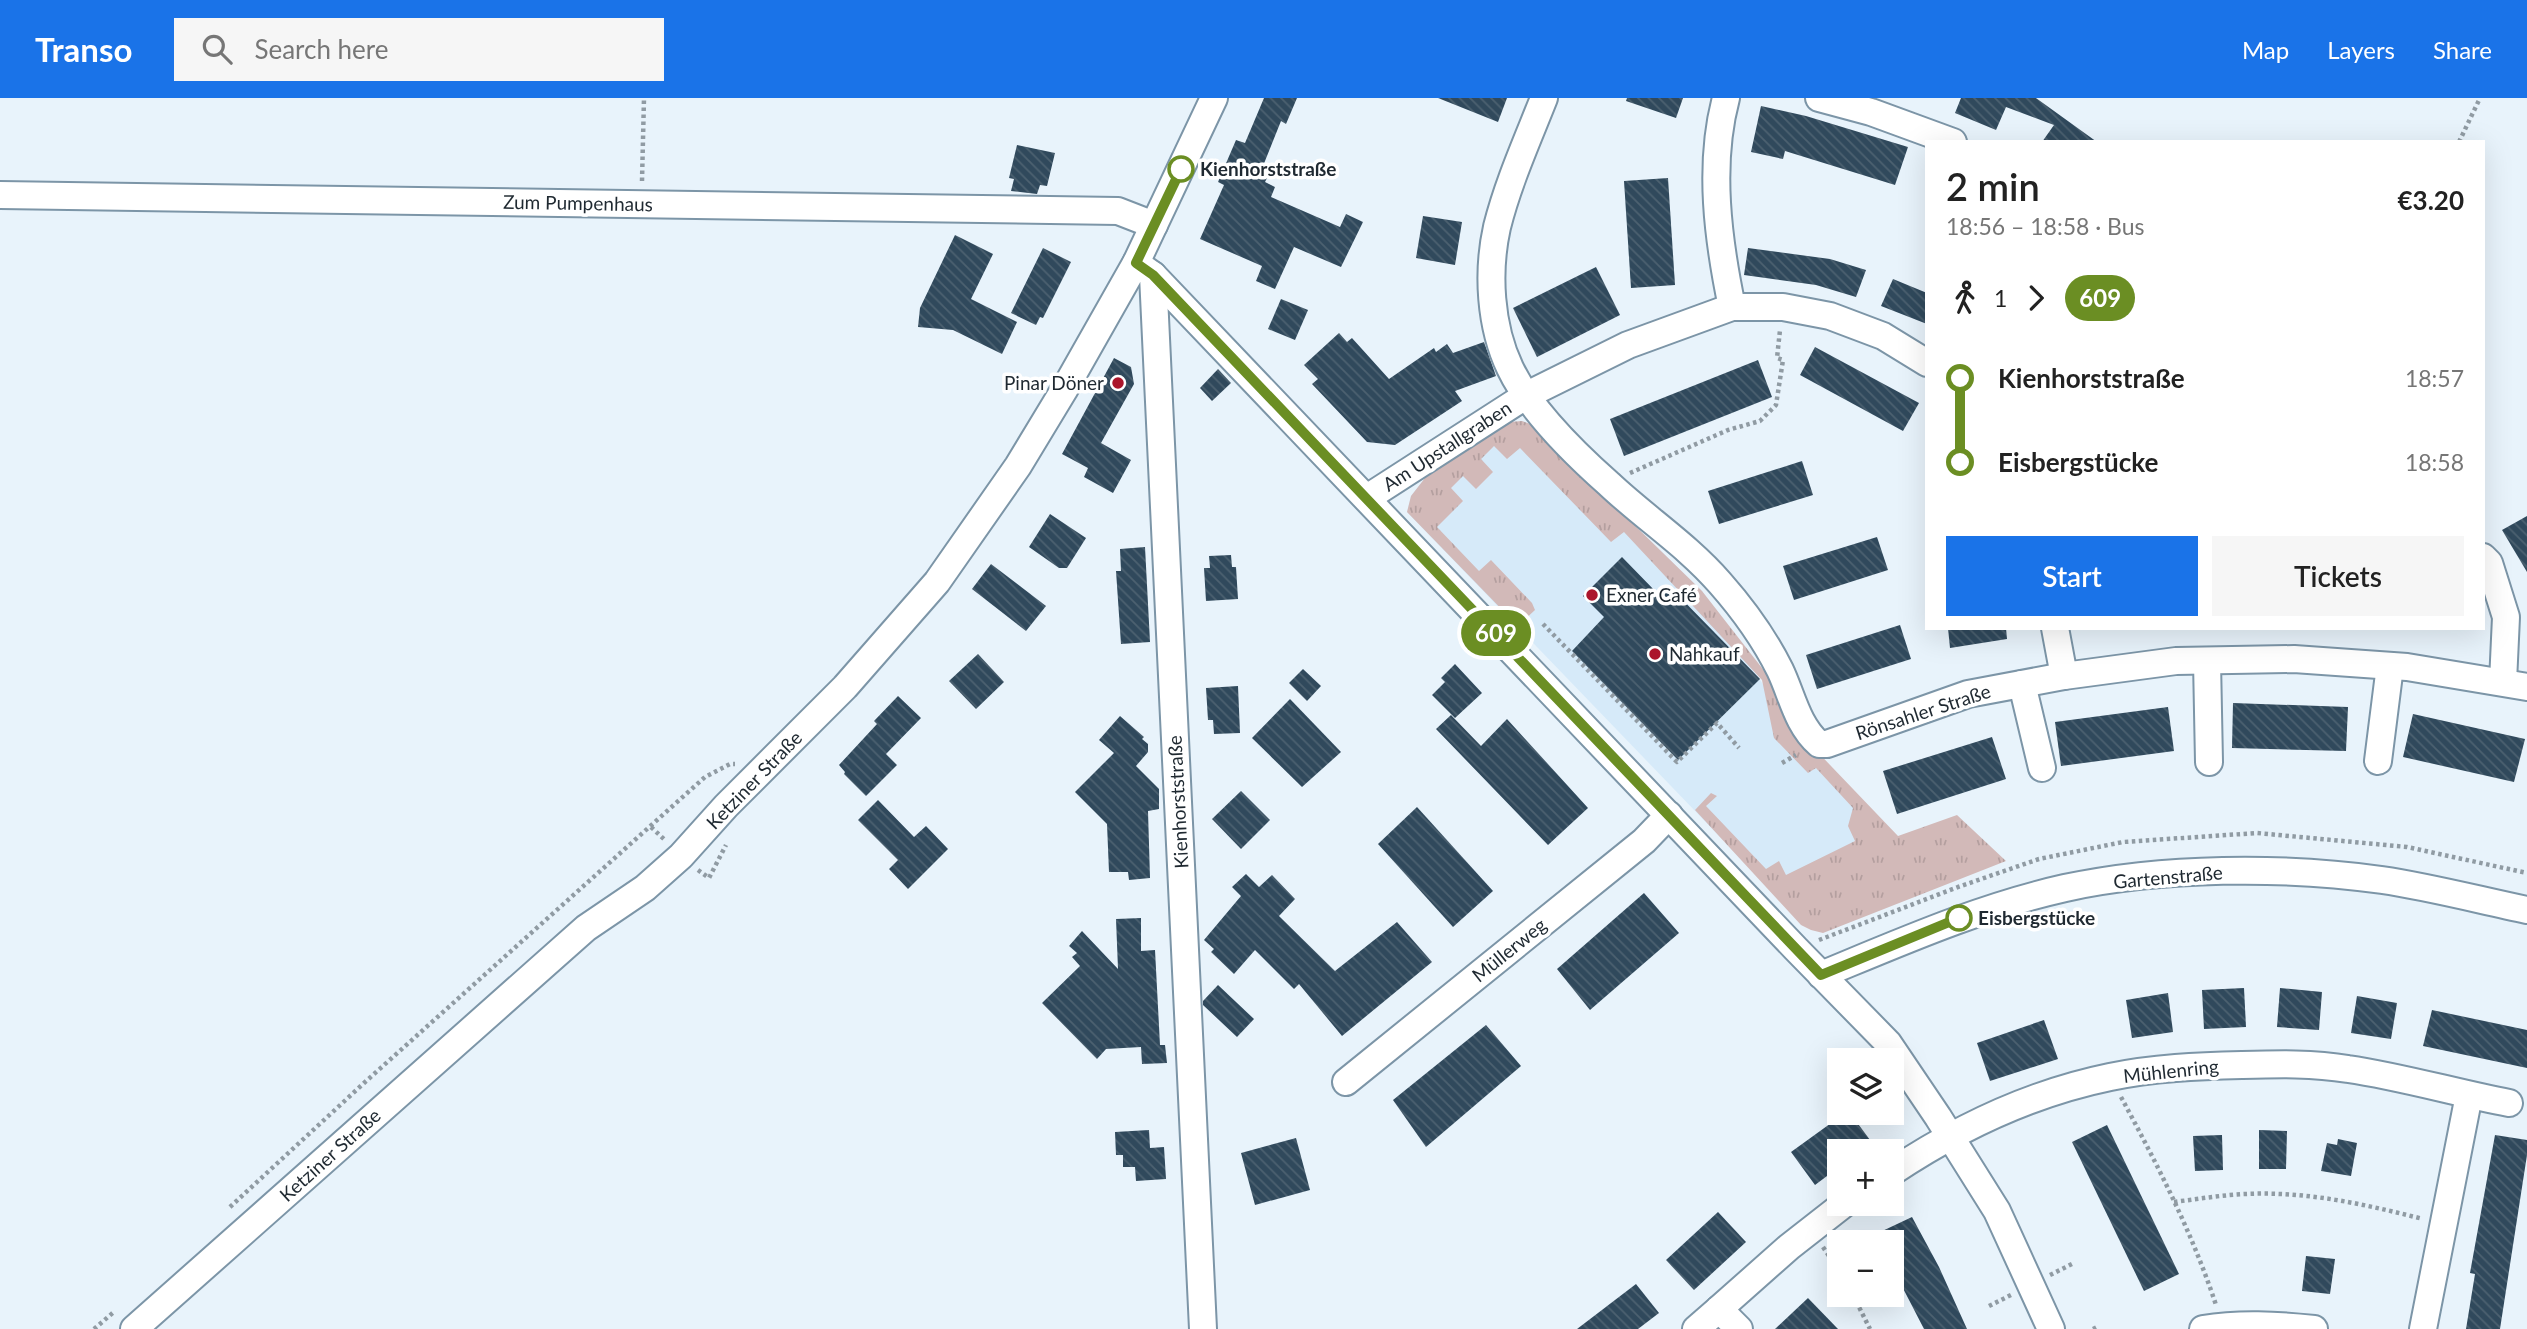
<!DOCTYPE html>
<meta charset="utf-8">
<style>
body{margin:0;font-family:Lato,sans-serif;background:#f6f6f6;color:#222;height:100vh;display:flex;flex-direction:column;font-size:26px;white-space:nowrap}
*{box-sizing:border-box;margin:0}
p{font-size:23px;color:#767676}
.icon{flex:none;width:38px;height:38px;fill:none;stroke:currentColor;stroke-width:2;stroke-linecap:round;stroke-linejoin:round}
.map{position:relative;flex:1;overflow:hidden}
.panel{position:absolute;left:1925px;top:42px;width:560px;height:490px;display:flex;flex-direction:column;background:#fff;border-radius:0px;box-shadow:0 7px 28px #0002}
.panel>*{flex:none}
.badge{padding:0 14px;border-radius:23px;font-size:24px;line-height:46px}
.buttons{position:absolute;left:1827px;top:950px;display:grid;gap:14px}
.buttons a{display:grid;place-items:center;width:77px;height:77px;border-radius:0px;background:#fff;box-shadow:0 7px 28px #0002;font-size:35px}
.map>.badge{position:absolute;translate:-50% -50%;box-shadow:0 0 0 4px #fff}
.legs{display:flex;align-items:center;gap:10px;height:77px;padding:0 21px;font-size:23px}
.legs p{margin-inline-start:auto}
.overview{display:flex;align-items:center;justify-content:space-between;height:119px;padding:0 21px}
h1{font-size:38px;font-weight:600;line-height:52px}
.cta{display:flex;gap:14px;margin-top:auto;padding:14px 21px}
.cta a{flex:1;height:80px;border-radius:0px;background:#1a73e8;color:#fff;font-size:28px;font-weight:600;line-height:80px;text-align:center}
.cta a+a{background:#f6f6f6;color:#222}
ul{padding:0 21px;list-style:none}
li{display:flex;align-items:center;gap:24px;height:84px;font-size:26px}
li i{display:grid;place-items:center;width:10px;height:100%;margin:0 9px;background:currentColor}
li i::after{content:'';width:18px;height:18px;margin:-9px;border:5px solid;border-radius:50%;background:#fff}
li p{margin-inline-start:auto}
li:first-child i{background:linear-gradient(#0000 50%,currentColor 0)}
li:last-child i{background:linear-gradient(currentColor 50%,#0000 0)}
header{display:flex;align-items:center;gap:42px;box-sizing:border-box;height:98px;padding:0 35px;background:#1a73e8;color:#fff}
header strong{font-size:33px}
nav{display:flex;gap:38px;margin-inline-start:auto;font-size:24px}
.search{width:490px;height:63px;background:#f6f6f6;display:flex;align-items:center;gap:18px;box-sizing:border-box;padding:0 24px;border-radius:0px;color:#767676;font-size:26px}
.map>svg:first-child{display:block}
</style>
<header>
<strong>Transo</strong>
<div class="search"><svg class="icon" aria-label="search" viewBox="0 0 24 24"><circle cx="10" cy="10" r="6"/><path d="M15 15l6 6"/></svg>Search here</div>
<nav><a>Map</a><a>Layers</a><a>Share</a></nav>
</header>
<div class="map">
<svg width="2527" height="1231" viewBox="0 0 2527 1231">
<defs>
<pattern id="grass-tufts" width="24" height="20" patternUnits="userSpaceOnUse" patternTransform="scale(1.75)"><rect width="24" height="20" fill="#d2b9b8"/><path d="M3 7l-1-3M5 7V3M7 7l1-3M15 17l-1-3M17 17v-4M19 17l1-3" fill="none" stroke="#b49f9f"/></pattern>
<pattern id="building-back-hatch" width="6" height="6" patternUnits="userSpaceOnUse" patternTransform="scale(1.75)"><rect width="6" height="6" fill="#30495c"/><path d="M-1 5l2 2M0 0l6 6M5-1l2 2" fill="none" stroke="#4c6170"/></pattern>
</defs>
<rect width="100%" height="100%" fill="#e8f3fb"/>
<!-- built -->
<path fill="#d6eaf9" d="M1522,323l8,3 172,167 107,164 73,67 -106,73 -369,-383 4,-16 14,-18z"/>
<!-- grass -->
<path fill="url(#grass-tufts)" d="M1522,323l8,3 14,13 158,154 67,86 40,66 89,93 59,-21 49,46 -183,72 -12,-3 -10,-5 -106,-115 16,-17 6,3 -11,10 60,63 13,-8 7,14 69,-34 -7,-15 5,-18 -37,-40 -8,5 -34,-35 -12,-58 -138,-148 -13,10 -91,-94 -13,11 -13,-13 -13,13 12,13 -17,17 -13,-13 -12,12 12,13 -26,26 42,44 12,-11 41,43 3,7 -14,13 -8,-2 -106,-109 4,-16 14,-18 84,-56z"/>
<!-- building -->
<g fill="url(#building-back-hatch)">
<path d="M1264,0h33l-11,26 -5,-3 -20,50 8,3 -4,8 10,5 -4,10 69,30 6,-13 17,8 -22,45 -47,-20 -19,42 -19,-8 6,-15 -62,-27 24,-54 -6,-3 18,-42 9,3z"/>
<path d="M1438,0h69l-9,24z"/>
<path d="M1627,0h56l-7,20 -50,-17z"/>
<path d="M1961,0h75l61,44h-55l12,-17 -48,-18 -10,23 -41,-17z"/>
<path d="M1761,8l45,10 102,31 -13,38 -110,-34 -2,8 -32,-7z"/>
<path d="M1017,47l38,8 -8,33 -7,-1 -3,9 -26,-3 3,-12 -5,-1z"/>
<path d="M1668,80l7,107 -44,3 -7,-107z"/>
<path d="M1423,118l39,6 -7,43 -39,-7z"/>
<path d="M955,137l38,19 -22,45 46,23 -15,32 -49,-24 -35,-3 2,-19z"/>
<path d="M1043,150l28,14 -28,56 -3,-1 -4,8 -25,-12z"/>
<path d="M1748,150l82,11 36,11 -10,27 -40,-12 -72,-10z"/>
<path d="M1596,169l24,48 -83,42 -24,-49z"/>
<path d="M1893,181l34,14v31l-46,-18z"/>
<path d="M1281,201l27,11 -13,30 -27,-11z"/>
<path d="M1339,235l8,9 5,-4 37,41 45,-31 2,4 11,-8 6,9 31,-11 12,34 -41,15 7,10 -67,44 -28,-3 -55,-58 6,-5 -14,-14z"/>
<path d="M1815,249l104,56 -16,28 -103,-56z"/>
<path d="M1114,260l17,9 3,17 -33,59 30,17 -18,33 -29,-16 4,-9 -26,-14z"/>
<path d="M1758,262l14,37 -148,59 -14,-37z"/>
<path d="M1218,271l13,14 -19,18 -12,-13z"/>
<path d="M1802,363l11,34 -94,29 -11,-33z"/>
<path d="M1050,416l36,24 -19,30h-8l-30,-21z"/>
<path d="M2527,418v56l-25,-42z"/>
<path d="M1877,439l11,33 -94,30 -11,-34z"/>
<path d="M1145,449l5,95 -29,2 -5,-73h5l-1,-22z"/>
<path d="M1231,457l1,12h4l2,32 -32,2 -2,-33h6l-1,-12z"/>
<path d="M1622,459l37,38 10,-9 91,93 -82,81 -106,-109 32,-34 -21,-21z"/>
<path d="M991,466l55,42 -20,25 -54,-42z"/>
<path d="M1900,527l11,34 -94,30 -11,-34z"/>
<path d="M1948,530h58l1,11 -57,9z"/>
<path d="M978,556l26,28 -28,27 -27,-28z"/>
<path d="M1455,566l27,29 -27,25 -23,-23 13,-13 -4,-4z"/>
<path d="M1303,571l18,17 -14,15 -18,-18z"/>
<path d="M1238,588l2,47 -26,1 -1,-14h-5l-2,-32z"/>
<path d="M898,598l23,22 -35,36 11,11 -31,31 -22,-22 1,-2 -6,-7 38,-41 -3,-3z"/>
<path d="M1290,601l51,53 -39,35 -50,-49z"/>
<path d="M2233,605l115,4 -2,44 -114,-3z"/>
<path d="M2168,609l6,44 -113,15 -6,-44z"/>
<path d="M2413,616l112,25 -11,43 -111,-25z"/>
<path d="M1451,617l30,31 26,-27 81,89 -40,37 -112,-116z"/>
<path d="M1120,618l24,21 -2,2 6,5v8l-12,14 23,23v20l-11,2 2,67 -21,2 -1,-8h-19l-2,-48 -32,-32 39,-39 -15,-13z"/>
<path d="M1992,639l14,42 -109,35 -14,-43z"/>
<path d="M1241,693l29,29 -29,29 -29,-30z"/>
<path d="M878,702l36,37 12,-11 22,23 -40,40 -19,-20 9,-9 -40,-40z"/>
<path d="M1417,709l76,84 -40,36 -75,-83z"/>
<path d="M1246,776l13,13 13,-12 23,24 -16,17 56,55 62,-49 35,40 -90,74 -43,-52 -5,5 -39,-39 -21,24 -23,-22 3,-3 -10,-9 37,-44 -9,-9z"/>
<path d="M1644,795l35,40 -89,77 -33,-41z"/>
<path d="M1141,820v33l14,-1 5,95h5l2,18 -25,1 -1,-17 -35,2 -9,10 -55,-56 38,-37 -8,-9 5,-4 -8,-7 13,-15 36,38 -2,-50z"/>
<path d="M1218,887l36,34 -17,18 -34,-32v-4z"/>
<path d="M2244,890l2,39 -42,2 -2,-39z"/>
<path d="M2280,890l42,4 -3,38 -42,-3z"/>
<path d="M2168,895l5,39 -41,6 -6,-38z"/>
<path d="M2357,898l40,7 -6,36 -40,-6z"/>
<path d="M2432,912l95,20v38l-104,-22z"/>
<path d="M2044,922l14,39 -68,22 -13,-38z"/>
<path d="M1486,927l35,41 -95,81 -33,-47z"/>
<path d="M1845,1015h5l23,31 -11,8h-23v15l-24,18 -24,-33z"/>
<path d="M2107,1027l72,149 -35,17 -72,-149z"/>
<path d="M1149,1032l1,18 14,-1 2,32 -30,2 -1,-14h-12v-12h-7l-1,-23z"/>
<path d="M2259,1032l28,1 -1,38h-27z"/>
<path d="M2222,1037l1,35 -28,1 -2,-35z"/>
<path d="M2495,1037l32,5v15l-27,174h-34l9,-55 -5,-1z"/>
<path d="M1296,1040l14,52 -55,15 -14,-52z"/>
<path d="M2338,1041l19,4 -6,33 -30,-5 6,-28 10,2z"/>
<path d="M1718,1114l28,30 -52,48 -28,-30z"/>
<path d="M1912,1119l27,50 28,62h-43l-32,-62v-25h-33z"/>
<path d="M2306,1158l29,3 -5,35 -28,-3z"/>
<path d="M1636,1186l23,29 -21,16h-61z"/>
<path d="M1808,1200l30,31h-63z"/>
</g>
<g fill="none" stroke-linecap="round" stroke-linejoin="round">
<!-- minor casing -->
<g stroke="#7c95a7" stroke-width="30">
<g id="minor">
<path d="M1544,0c-17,43 -36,85 -47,129 -10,45 -7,99 13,141 20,42 64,85 99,116 36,34 78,61 111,99 23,26 44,55 60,87 12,25 17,55 39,74h8l141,-50 96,-18 112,-15 118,-2 113,8 120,20"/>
<path d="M1726,0c-18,67 -8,142 6,209"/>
<path d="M1819,0l52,14 82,30"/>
<path d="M0,97l1118,16 36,14"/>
<path d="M1136,165l17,12 643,674 92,94 50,74 59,94 54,118"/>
<path d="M1153,177l50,1054"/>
<path d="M1367,400l160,-103 101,-50 104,-38h51l47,9 53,20 44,27"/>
<path d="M2483,459l6,6 17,54 -3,65"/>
<path d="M2055,530l9,48"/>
<path d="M2207,563l2,101"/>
<path d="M2022,586l20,84"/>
<path d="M2378,663l12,-95"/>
<path d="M1821,877c80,-33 159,-68 244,-87 97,-21 218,-22 317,-8 48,7 97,20 145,30"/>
<path d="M1346,984l298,-241 25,-26"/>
<path d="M1892,1074c66,-44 140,-79 218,-95 43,-9 88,-11 132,-12 36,-1 71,-2 106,4 55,8 108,24 161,34"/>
<path d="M134,1231l452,-401 59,-40 36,-32 45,-50 119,-119 92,-105 81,-116 46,-76 72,-127 78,-165"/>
<path d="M1696,1231l23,-20"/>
<path d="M1739,1231l-20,-20 70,-62 55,-43"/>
<path d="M2203,1231c37,-6 73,-4 111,0"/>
<path d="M2423,1231l46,-234"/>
</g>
</g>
<!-- path -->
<g stroke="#909ba3" stroke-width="4.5" stroke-dasharray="3.5 3.5" stroke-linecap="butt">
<path d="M2459,44l21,-44"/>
<path d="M642,83l2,-83"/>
<path d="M1630,375l98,-43 32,-9 16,-16 7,-45 -6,-2 3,-28"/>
<path d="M1543,526l134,138 40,-39 22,25"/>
<path d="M1782,665l14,-8"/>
<path d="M651,729l15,14"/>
<path d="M698,772l11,8 17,-33"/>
<path d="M1819,842l139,-53 81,-28 84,-17 134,-9 150,14 120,26"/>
<path d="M2121,999c36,67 71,135 95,208"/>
<path d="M2174,1104c24,-3 48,-7 71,-8 61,-3 119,10 178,25"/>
<path d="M230,1109l134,-124 341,-306 25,-13h5"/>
<path d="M1823,1149l16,24"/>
<path d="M2050,1177l24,-12"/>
<path d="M1853,1197l17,34"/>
<path d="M1989,1208l22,-11"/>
<path d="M94,1231l21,-18"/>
<path d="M2093,1231l4,-2"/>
</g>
<!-- minor -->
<use href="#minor" stroke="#fff" stroke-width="26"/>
</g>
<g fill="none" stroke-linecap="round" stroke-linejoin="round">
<!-- line-1 casing -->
<g stroke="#fff" stroke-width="16">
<path id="line-1" d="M1181,71l-45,94 17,12 668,700 138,-57"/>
</g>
<!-- line-1 -->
<use href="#line-1" stroke="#6b8e23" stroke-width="10"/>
</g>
<!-- markers -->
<g fill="#fff" stroke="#6b8e23" stroke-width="3.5">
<circle cx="1181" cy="71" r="12"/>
<circle cx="1959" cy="820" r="12"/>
</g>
<g fill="#ab152b" stroke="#fff" stroke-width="2.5">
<circle cx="1118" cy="285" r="7"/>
<circle cx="1592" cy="497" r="7"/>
<circle cx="1655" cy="556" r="7"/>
</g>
<g text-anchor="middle" stroke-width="7" stroke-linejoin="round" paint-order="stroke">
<!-- stop labels -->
<g font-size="19" font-weight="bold" fill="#1f2931" stroke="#fff" text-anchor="start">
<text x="1200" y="78">Kienhorststraße</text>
<text x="1978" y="827">Eisbergstücke</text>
</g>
<!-- street labels -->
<g font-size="19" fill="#1f2931" stroke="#fff">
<text transform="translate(578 105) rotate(1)" y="7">Zum Pumpenhaus</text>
<text transform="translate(1447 348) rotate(-33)" y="7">Am Upstallgraben</text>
<text transform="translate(1923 614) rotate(-18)" y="7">Rönsahler Straße</text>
<text transform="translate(754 682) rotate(-46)" y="7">Ketziner Straße</text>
<text transform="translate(1178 704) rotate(-93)" y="7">Kienhorststraße</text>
<text transform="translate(2168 779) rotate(-5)" y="7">Gartenstraße</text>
<text transform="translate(1509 852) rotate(-39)" y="7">Müllerweg</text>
<text transform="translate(2171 973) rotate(-6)" y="7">Mühlenring</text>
<text transform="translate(330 1057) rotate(-42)" y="7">Ketziner Straße</text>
</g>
<!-- poi labels -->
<g font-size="19" fill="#1f2931" stroke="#fff" text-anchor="start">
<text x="1104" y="292" text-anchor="end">Pinar Döner</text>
<text x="1606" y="504">Exner Café</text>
<text x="1669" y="563">Nahkauf</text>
</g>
</g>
</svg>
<div class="buttons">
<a><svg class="icon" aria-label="layers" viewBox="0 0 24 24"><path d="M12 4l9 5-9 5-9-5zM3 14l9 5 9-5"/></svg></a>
<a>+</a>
<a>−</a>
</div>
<b class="badge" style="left:1496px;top:535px;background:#6b8e23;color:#fff">609</b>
<section class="panel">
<div class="overview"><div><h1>2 min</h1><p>18:56 – 18:58 · Bus</p></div><b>€3.20</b></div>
<div class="legs"><svg class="icon" aria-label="walk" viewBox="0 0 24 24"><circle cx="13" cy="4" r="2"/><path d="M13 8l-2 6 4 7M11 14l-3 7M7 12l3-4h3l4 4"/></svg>1<svg class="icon" aria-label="forward" viewBox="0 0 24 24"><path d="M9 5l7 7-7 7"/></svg><b class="badge" style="background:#6b8e23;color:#fff">609</b></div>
<ul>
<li><i style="color:#6b8e23"></i><b>Kienhorststraße</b><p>18:57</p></li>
<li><i style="color:#6b8e23"></i><b>Eisbergstücke</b><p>18:58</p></li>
</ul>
<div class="cta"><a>Start</a><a>Tickets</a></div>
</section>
</div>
